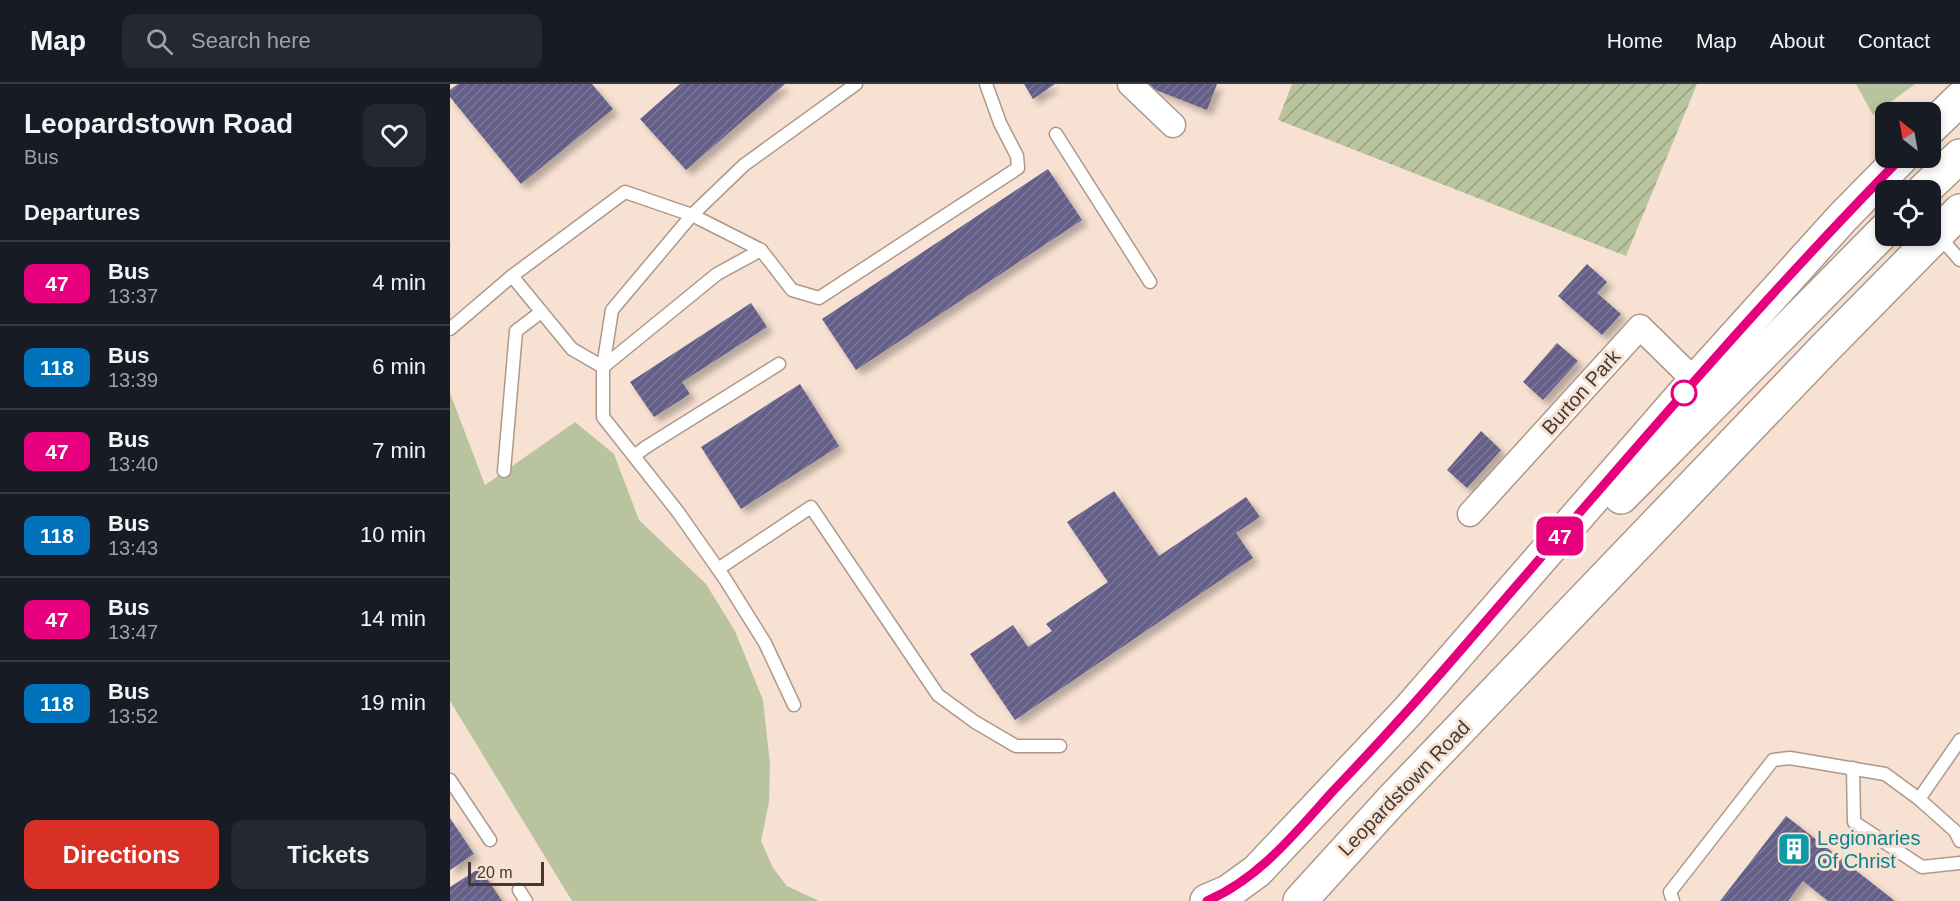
<!DOCTYPE html>
<style>
body{margin:0;font-family:Helvetica,sans-serif;background:#242831;color:#f1f3f6;height:100vh;display:flex;flex-direction:column;font-size:22px;white-space:nowrap}
*{box-sizing:border-box;margin:0}
p{font-size:20px;color:#9ea1a6}
.icon{flex:none;width:33px;height:33px;fill:none;stroke:currentColor;stroke-width:2;stroke-linecap:round;stroke-linejoin:round}
.map{position:relative;flex:1;overflow:hidden}
.drawer{display:flex;flex-direction:column;background:#171b24;width:450px}
.drawer>*{flex:none}
.badge{padding:0 12px;border-radius:9px;font-size:21px;line-height:39px}
.needle{width:39px;rotate:329deg}
.buttons{position:absolute;left:1425px;top:18px;display:grid;gap:12px}
.buttons a{display:grid;place-items:center;width:66px;height:66px;border-radius:12px;background:#171b24;box-shadow:0 3px 9px #0003;font-size:30px}
.scale{position:absolute;left:18px;bottom:15px;width:76px;box-sizing:border-box;padding-left:6px;border:3px solid #433a34;border-top:0;font-size:16px;line-height:21px;white-space:nowrap;color:#433a34;-webkit-text-stroke:4px #f7e1d2;paint-order:stroke}
.map>.badge{position:absolute;translate:-50% -50%;box-shadow:0 0 0 3px #fff}
h2{padding:0 24px;font-size:22px;line-height:54px}
.round{display:grid;place-items:center;flex:none;width:63px;height:63px;border-radius:12px;background:#242831}
.headline{display:flex;align-items:center;justify-content:space-between;height:102px;padding:0 24px}
h1{font-size:28px;font-weight:800;line-height:45px}
.cta{display:flex;gap:12px;margin-top:auto;padding:12px 24px}
.cta a{flex:1;height:69px;border-radius:12px;background:#d93025;color:#fff;font-size:24px;font-weight:800;line-height:69px;text-align:center}
.cta a+a{background:#242831;color:#f1f3f6}
ul{padding:0;list-style:none}
li{display:flex;align-items:center;gap:18px;height:84px;padding:0 24px;border-top:2px solid #363941}
li div{flex:1}
li b{display:block;font-size:22px}
li em{font-style:normal}
li .badge{min-width:66px;font-weight:700;text-align:center}
header{display:flex;align-items:center;gap:36px;box-sizing:border-box;height:84px;padding:0 30px;background:#171b24;border-bottom:2px solid #363941}
header strong{font-size:28px}
nav{display:flex;gap:33px;margin-inline-start:auto;font-size:21px}
.search{width:420px;height:54px;background:#242831;display:flex;align-items:center;gap:15px;box-sizing:border-box;padding:0 21px;border-radius:12px;color:#9ea1a6;font-size:22px}
main{display:flex;flex:1;min-height:0}
.map>svg:first-child{display:block}
</style>
<header>
<strong>Map</strong>
<div class="search"><svg class="icon" aria-label="search" viewBox="0 0 24 24"><circle cx="10" cy="10" r="6"/><path d="M15 15l6 6"/></svg>Search here</div>
<nav><a>Home</a><a>Map</a><a>About</a><a>Contact</a></nav>
</header>
<main>
<section class="drawer">
<div class="headline"><div><h1>Leopardstown Road</h1><p>Bus</p></div><a class="round"><svg class="icon" aria-label="heart" viewBox="0 0 24 24"><path d="M12 20l-8-8c-3-5 5-10 8-4 3-6 11-1 8 4z"/></svg></a></div>
<h2>Departures</h2>
<ul>
<li><span class="badge" style="background:#e6007e;color:#fff">47</span><div><b>Bus</b><p>13:37</p></div><em>4 min</em></li>
<li><span class="badge" style="background:#0072bc;color:#fff">118</span><div><b>Bus</b><p>13:39</p></div><em>6 min</em></li>
<li><span class="badge" style="background:#e6007e;color:#fff">47</span><div><b>Bus</b><p>13:40</p></div><em>7 min</em></li>
<li><span class="badge" style="background:#0072bc;color:#fff">118</span><div><b>Bus</b><p>13:43</p></div><em>10 min</em></li>
<li><span class="badge" style="background:#e6007e;color:#fff">47</span><div><b>Bus</b><p>13:47</p></div><em>14 min</em></li>
<li><span class="badge" style="background:#0072bc;color:#fff">118</span><div><b>Bus</b><p>13:52</p></div><em>19 min</em></li>
</ul>
<div class="cta"><a>Directions</a><a>Tickets</a></div>
</section>
<div class="map">
<svg width="1510" height="817" viewBox="0 0 1510 817">
<defs>
<pattern id="garden-furrows" width="10" height="10" patternUnits="userSpaceOnUse" patternTransform="scale(1.5)"><rect width="10" height="10" fill="#b9c49e"/><path d="M-1 1l2-2M0 10L10 0M9 11l2-2" fill="none" stroke="#98a082"/></pattern>
<pattern id="building-hatch" width="6" height="6" patternUnits="userSpaceOnUse" patternTransform="scale(1.5)"><rect width="6" height="6" fill="#645e89"/><path d="M-1 1l2-2M0 6l6-6M5 7l2-2" fill="none" stroke="#7d7897"/></pattern>
<filter id="shadow"><feDropShadow dx="5.5" dy="5.5" stdDeviation="3" flood-color="#0004"/></filter>
</defs>
<rect width="100%" height="100%" fill="#f7e1d2"/>
<!-- green -->
<g fill="#b9c49e">
<path d="M1406,0h59l-42,31z"/>
<path d="M0,309l35,92 90,-63 39,32 25,66 67,64 29,47 28,69 7,64 -1,38 -8,39 12,27 14,18 32,15h-247l-122,-200z"/>
</g>
<!-- garden -->
<path fill="url(#garden-furrows)" d="M842,0h405l-71,172 -348,-136z"/>
<!-- building -->
<g fill="url(#building-hatch)" filter="url(#shadow)">
<path d="M8,0h134l21,25 -92,75 -71,-87v-7z"/>
<path d="M230,0h105l-99,86 -46,-51z"/>
<path d="M574,0h31l-22,15z"/>
<path d="M699,0h68l-10,26 -59,-23z"/>
<path d="M598,85l34,51 -226,150 -34,-51z"/>
<path d="M1137,180l20,18 -10,11 24,21 -19,21 -44,-39z"/>
<path d="M301,219l16,24 -85,55 8,12 -36,23 -24,-35z"/>
<path d="M1107,259l21,18 -35,39 -20,-18z"/>
<path d="M350,300l39,62 -98,63 -40,-62z"/>
<path d="M1031,347l20,19 -34,38 -20,-18z"/>
<path d="M664,407l45,65 87,-59 14,20 -24,16 17,25 -238,162 -45,-66 43,-29 15,22 24,-16 -6,-7 62,-42 -41,-60z"/>
<path d="M1336,732l109,85h-67l-25,-20 -15,20h-68z"/>
<path d="M0,734l24,36 -24,16z"/>
<path d="M30,784l22,33h-52v-14z"/>
</g>
<g fill="none" stroke-linecap="round" stroke-linejoin="round">
<!-- service casing -->
<g stroke="#ad998b" stroke-width="15">
<g id="service">
<path d="M606,50l94,148"/>
<path d="M1488,151l22,25"/>
<path d="M0,245l62,-53"/>
<path d="M153,283l114,-93 44,-24 31,40 27,8 199,-130 -1,-12 -17,-33 -14,-39"/>
<path d="M153,283l-31,-18 -60,-73 113,-84 67,23 69,35"/>
<path d="M184,372l12,-9 133,-83"/>
<path d="M54,387l12,-140 25,-19"/>
<path d="M268,485l93,-62 127,188 37,27 41,24h44"/>
<path d="M344,621l-29,-62 -40,-64 -47,-67 -75,-95v-50l9,-57 80,-95 52,-50 112,-81"/>
<path d="M1403,684l1,54 68,45 38,-4"/>
<path d="M0,696l40,60"/>
<path d="M1469,715l41,-59"/>
<path d="M69,806l7,11"/>
<path d="M1223,817l-3,-9 103,-132 17,-2 95,16 34,25 36,32 5,10"/>
</g>
</g>
<!-- minor casing -->
<g stroke="#ad998b" stroke-width="27">
<g id="minor">
<path d="M680,0l43,41"/>
<path d="M1020,430l170,-187 55,54"/>
</g>
</g>
<!-- trunk casing -->
<g stroke="#ad998b" stroke-width="36">
<g id="trunk">
<path d="M1480,44l30,-29"/>
<path d="M1474,106l36,-34"/>
<path d="M1171,413l265,-268"/>
<path d="M757,817l21,-9 29,-21 151,-160 287,-330 148,-164 58,-59"/>
<path d="M850,817l91,-100 435,-454 134,-136"/>
</g>
</g>
<!-- service -->
<use href="#service" stroke="#fff" stroke-width="12"/>
<!-- minor -->
<use href="#minor" stroke="#fff" stroke-width="24"/>
<!-- trunk -->
<use href="#trunk" stroke="#fff" stroke-width="33"/>
</g>
<g fill="none" stroke-linecap="round" stroke-linejoin="round">
<!-- line casing -->
<g stroke="#fff" stroke-width="14">
<path id="line" d="M757,817c53,-23 88,-68 126,-110 46,-48 91,-98 134,-148 142,-164 282,-330 434,-485"/>
</g>
<!-- line -->
<use href="#line" stroke="#e6007e" stroke-width="9"/>
</g>
<!-- icons -->
<defs>
<g id="building-square" transform="scale(1.725)"><rect x="-9" y="-9" width="18" height="18" rx="4" fill="#0f9aa8" stroke="#f7e1d2"/><path d="M-4-6H4V6H1V3H-1V6H-4ZM-2.5-4.3h1.7v1.8h-1.7ZM.8-4.3h1.7v1.8H.8ZM-2.5-1h1.7V.8h-1.7ZM.8-1h1.7V.8H.8Z" fill="#fff"/></g>
</defs>
<g fill-rule="evenodd">
<use href="#building-square" x="1344" y="765"/>
</g>
<!-- markers -->
<circle fill="#fff" stroke="#e6007e" stroke-width="3" cx="1234" cy="309" r="12"/>
<g text-anchor="middle" stroke-width="6" stroke-linejoin="round" paint-order="stroke">
<!-- street labels -->
<g font-size="20" fill="#433a34" stroke="#f7e1d2">
<text transform="translate(1131 308) rotate(-48)" y="7">Burton Park</text>
<text transform="translate(954 704) rotate(-46)" y="7">Leopardstown Road</text>
</g>
<!-- culture labels -->
<g font-size="20" fill="#0d838f" stroke="#f7e1d2" text-anchor="start">
<text x="1367" y="761">Legionaries<tspan x="1367" dy="23">Of Christ</tspan></text>
</g>
</g>
</svg>
<div class="buttons">
<a><svg class="needle" viewBox="-14 -14 28 28"><path d="M0-13l5 13h-10z" fill="#e53935"/><path d="M0 13l5-13h-10z" fill="#9ea1a6"/></svg></a>
<a><svg class="icon" aria-label="locate" viewBox="0 0 24 24"><circle cx="12" cy="12" r="6"/><path d="M12 2v4M12 18v4M2 12h4M18 12h4"/></svg></a>
</div>
<div class="scale">20 m</div>
<b class="badge" style="left:1110px;top:452px;background:#e6007e;color:#fff">47</b>
</div>
</main>
